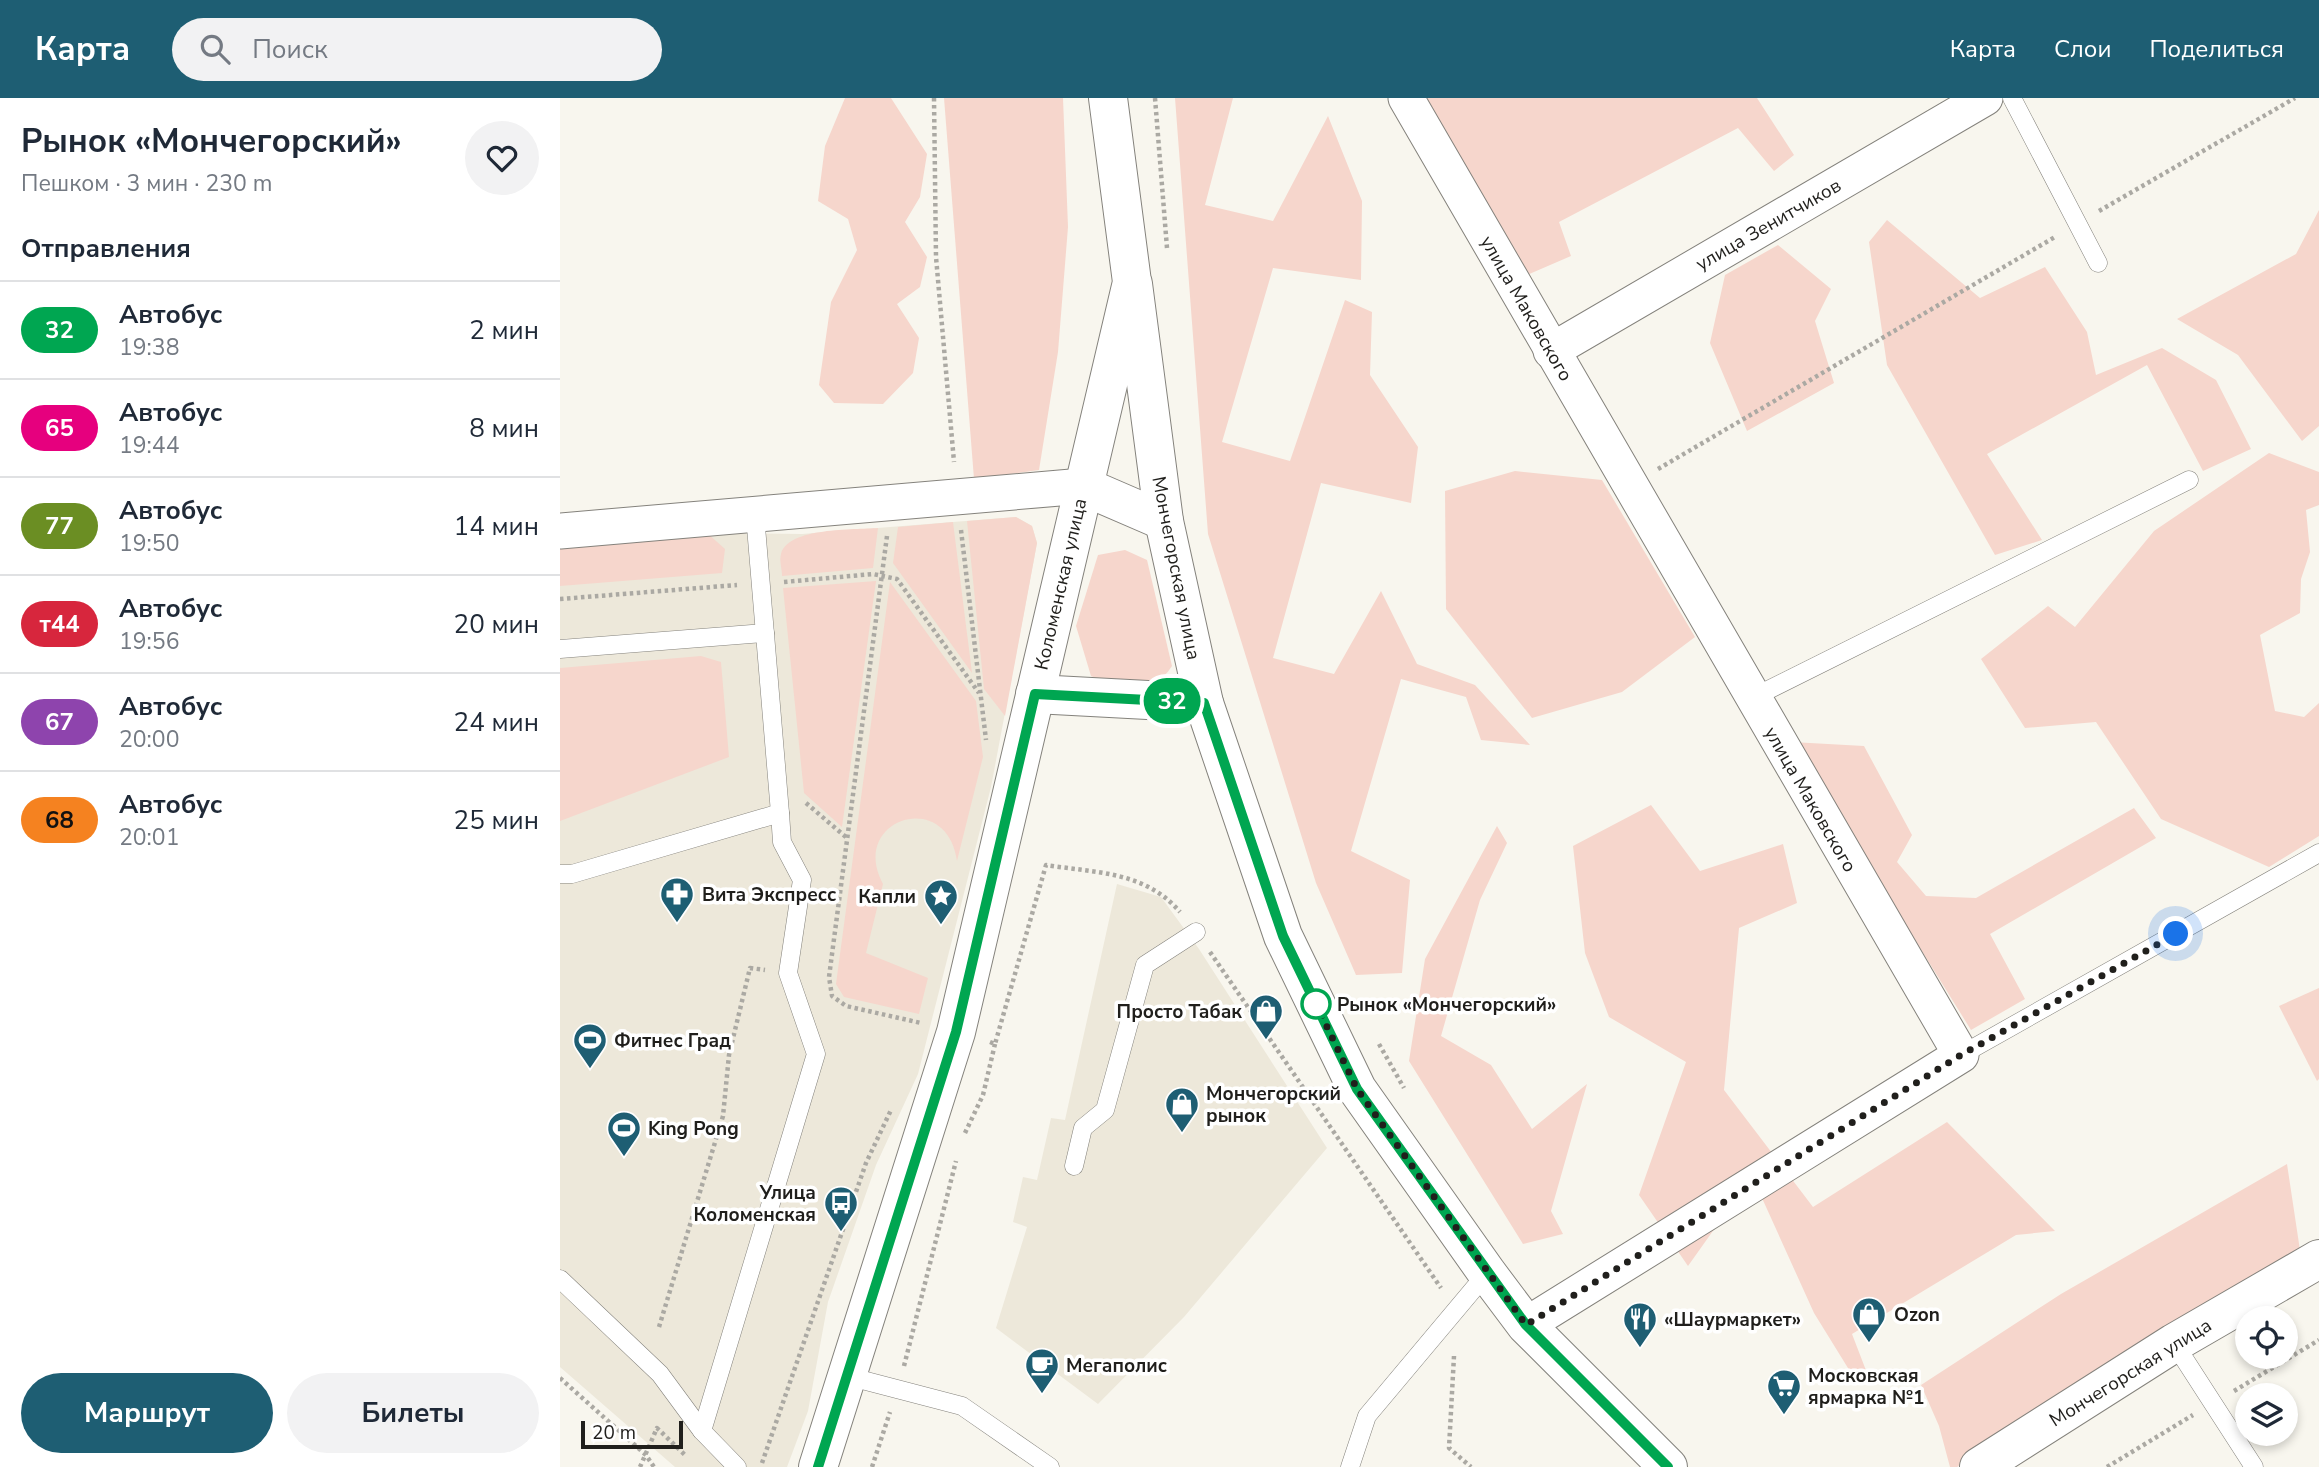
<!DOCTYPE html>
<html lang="ru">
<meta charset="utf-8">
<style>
body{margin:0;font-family:"Nunito Sans",sans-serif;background:#f2f2f3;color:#1f2937;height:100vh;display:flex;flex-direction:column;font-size:26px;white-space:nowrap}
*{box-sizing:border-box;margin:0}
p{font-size:23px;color:#747a83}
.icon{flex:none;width:38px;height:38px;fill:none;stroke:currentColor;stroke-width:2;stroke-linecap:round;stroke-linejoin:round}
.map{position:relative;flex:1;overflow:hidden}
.panel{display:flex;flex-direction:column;background:#fff;width:560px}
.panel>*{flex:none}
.badge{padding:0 14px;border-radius:23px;font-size:24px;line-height:46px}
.fabs{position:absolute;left:1675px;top:1208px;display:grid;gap:14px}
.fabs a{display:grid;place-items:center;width:63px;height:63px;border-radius:50%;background:#fff;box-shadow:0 4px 10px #0003;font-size:35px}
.scale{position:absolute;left:21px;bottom:18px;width:102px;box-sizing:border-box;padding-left:7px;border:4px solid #201f1c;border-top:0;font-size:19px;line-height:24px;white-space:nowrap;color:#201f1c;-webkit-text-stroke:5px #fff;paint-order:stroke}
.you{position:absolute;width:35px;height:35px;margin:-18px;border:5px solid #fff;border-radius:50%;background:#1a73e8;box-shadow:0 0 0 10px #1a73e833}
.map>.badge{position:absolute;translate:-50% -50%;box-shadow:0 0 0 4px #fff}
h2{padding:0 21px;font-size:26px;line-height:63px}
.round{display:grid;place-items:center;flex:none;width:74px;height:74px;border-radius:37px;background:#f2f2f3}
.summary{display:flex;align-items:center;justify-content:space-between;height:119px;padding:0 21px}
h1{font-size:33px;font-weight:700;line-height:52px}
.action{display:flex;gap:14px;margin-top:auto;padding:14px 21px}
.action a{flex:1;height:80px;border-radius:42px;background:#1e5e73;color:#fff;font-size:28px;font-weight:700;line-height:80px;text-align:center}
.action a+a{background:#f2f2f3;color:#1f2937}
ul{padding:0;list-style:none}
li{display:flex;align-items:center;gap:21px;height:98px;padding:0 21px;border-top:2px solid #e0e1e3}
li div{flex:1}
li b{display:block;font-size:26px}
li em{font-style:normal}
li .badge{min-width:77px;font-weight:700;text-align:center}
header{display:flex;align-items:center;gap:42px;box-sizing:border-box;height:98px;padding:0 35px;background:#1e5e73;color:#fff}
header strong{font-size:33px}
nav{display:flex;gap:38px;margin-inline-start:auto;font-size:24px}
.search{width:490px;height:63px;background:#f2f2f3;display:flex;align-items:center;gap:18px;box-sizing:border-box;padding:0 24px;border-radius:38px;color:#747a83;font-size:26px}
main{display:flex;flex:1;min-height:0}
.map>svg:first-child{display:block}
</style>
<header>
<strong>Карта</strong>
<div class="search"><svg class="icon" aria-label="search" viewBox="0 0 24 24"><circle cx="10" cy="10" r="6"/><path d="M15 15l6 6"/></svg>Поиск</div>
<nav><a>Карта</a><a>Слои</a><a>Поделиться</a></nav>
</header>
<main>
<section class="panel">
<div class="summary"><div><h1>Рынок «Мончегорский»</h1><p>Пешком · 3 мин · 230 m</p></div><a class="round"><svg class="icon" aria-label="heart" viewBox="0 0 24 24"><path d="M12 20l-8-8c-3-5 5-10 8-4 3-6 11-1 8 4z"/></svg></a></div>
<h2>Отправления</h2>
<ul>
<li><span class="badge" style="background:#00a651;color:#fff">32</span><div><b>Автобус</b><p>19:38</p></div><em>2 мин</em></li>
<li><span class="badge" style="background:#e6007e;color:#fff">65</span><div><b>Автобус</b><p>19:44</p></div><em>8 мин</em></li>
<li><span class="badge" style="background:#6b8e23;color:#fff">77</span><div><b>Автобус</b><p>19:50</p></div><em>14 мин</em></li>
<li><span class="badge" style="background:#d7263d;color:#fff">т44</span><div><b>Автобус</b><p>19:56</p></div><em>20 мин</em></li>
<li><span class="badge" style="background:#8e44ad;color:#fff">67</span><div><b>Автобус</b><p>20:00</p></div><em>24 мин</em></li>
<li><span class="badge" style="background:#f58220;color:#111">68</span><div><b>Автобус</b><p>20:01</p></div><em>25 мин</em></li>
</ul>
<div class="action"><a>Маршрут</a><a>Билеты</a></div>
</section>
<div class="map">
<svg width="1759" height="1369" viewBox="0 0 1759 1369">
<rect width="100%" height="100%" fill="#f8f6ee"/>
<!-- built -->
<g fill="#ede8da">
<path d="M456,419l16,9 5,17 -46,244 -73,287 -42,91 -48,137 -20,109 -21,56h-112l-115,-100v-819l147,-15 95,1z"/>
<path d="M557,786l44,13 38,52 128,199 -143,169 -86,87 -102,-76 31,-101 -14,-5 10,-45 14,3 14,-62 14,2z"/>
</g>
<!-- green -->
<g fill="#f6d6cc">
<path d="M285,0h46l36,56 -7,43 -15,25 22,35 -7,30 -23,17 22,34 -6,35 -30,31 -49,-1 -15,-18 12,-83 26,-52 -9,-31 -30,-18 7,-55z"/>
<path d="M384,0h119l5,129 -10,125 -19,118 -65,9z"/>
<path d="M615,0h58l-28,107 68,16 55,-105 34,85 -1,79 -88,-12 -51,174 68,19 55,-161 27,12 -2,63 48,72 -7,56 -90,-20 -48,175 61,16 47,-83 36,73 58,21 55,60 -49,-5 -15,-43 -65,-18 -50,172 59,29 -8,93 -46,2 -40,-92 -108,-349z"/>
<path d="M862,0h335l37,57 -20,16 -36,-43 -179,94 12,34 -44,19z"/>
<path d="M1759,112v216l-17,15 -64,-86 -61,-36 119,-65z"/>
<path d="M1327,122l93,78 65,-31 42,65 9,43 66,-27 54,32 35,69 -48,22 -56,-106 -160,89 55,86 -47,15 -108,-190 -18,-123z"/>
<path d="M1218,147l53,44 -16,32 19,62 -87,48 -37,-88 15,-68z"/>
<path d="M1709,355l50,19v33l-13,5 4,42 -9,27 -1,34 -40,22 15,76 29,6 15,-14v133l-50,31 -108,-48 -65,-97 -71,6 -44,-69 67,-53 27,21 79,-96z"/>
<path d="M955,373l87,9 93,157 -73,55 -90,26 -86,-109 -1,-118z"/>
<path d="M456,419l16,9 5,17 -32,173 -21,-27 -17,-168z"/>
<path d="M393,424l19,151 -79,-110 5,-36z"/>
<path d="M318,430l-5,40 -91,8c0,-7 -3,-16 -1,-22 7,-27 73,-24 97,-26z"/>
<path d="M147,435l18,16 -3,24 -162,13v-38z"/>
<path d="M565,452l22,10 25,106c-18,30 -54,23 -81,10l-15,-50 22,-71z"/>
<path d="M316,483l-34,246 -38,-34 -21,-205z"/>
<path d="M330,484l86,119 7,56 -26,104c-10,-74 -109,-42 -74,23l-17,69 62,25 -9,36 -75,-17 -8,-13z"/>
<path d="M141,558l20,6 8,95 -169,64v-153z"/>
<path d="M1232,644l72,4 48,89 -15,27 29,34 50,2 158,-90 22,30 -166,96 35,65 -54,31z"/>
<path d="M1091,707l49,66 83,-27 14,59 -58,25 -15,162 89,117 134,-85 108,109 -39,4 -164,99 15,39 -11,8 -42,-68 -62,-137 -64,90 -49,-71 47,-133 -77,-45 -24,-64 -12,-107z"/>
<path d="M937,728l10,17 -27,57 -39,136 50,29 41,64 55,-45 -36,127 12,23 -40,10 -114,-183 16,-102z"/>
<path d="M1759,890v91l-2,2 -38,-75z"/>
<path d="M1727,1066l14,93 -147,79 -197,131h-7l-11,-41 -18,-41 140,-91z"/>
</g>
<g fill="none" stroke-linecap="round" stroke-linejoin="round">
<!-- service casing -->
<g stroke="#84827c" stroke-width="19">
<g id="service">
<path d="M1452,0l86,165"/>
<path d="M0,551l205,-16"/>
<path d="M1192,600l437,-218"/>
<path d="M0,776h12l208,-61 -25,-298"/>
<path d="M1401,957l358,-202"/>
<path d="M514,1068l9,-38 22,-18 40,-145 51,-33"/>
<path d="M0,1181l100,95 42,57 35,36"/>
<path d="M1614,1245l80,124"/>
<path d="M287,1278l115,30 88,61"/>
<path d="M142,1333l114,-377 -28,-81 14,-93 -20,-38 -2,-29"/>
<path d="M790,1369l17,-51 120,-143"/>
</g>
</g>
<!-- minor casing -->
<g stroke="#84827c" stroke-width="37">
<g id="minor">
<path d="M846,0l555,957 -435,270"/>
<path d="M991,253l434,-253"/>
<path d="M0,433l523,-45"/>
</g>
</g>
<!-- tertiary casing -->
<g stroke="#84827c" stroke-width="40">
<g id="tertiary">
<path d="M573,186l31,237 40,182 79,233 74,153 130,184 39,52 142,142"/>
<path d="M523,388l81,35"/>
<path d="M475,596l169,9"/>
<path d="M1419,1369l195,-124 145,-84"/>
</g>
</g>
<!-- secondary casing -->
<g stroke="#84827c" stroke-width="40">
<path id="secondary" d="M258,1369l138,-435 176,-750 -24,-184"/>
</g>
<!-- path -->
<g stroke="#aba9a3" stroke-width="4.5" stroke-dasharray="3.5 3.5" stroke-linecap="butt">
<path d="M374,0l2,159 18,205"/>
<path d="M595,0l12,150"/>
<path d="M1539,113l196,-113"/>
<path d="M1098,371l397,-232"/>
<path d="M401,432l25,210"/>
<path d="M327,438l-58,441 3,19 14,10 75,17"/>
<path d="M224,484l89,-8 24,5 82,114"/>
<path d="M0,501l177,-14"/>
<path d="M246,705l41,35"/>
<path d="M650,854l231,336"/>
<path d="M430,944l5,2 51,-179c50,8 99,6 134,47"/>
<path d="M819,946l25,44"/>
<path d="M405,1035l18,-38 12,-51"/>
<path d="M99,1229l64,-211 6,-61 21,-87 15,2"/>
<path d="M894,1258l-5,92 22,19"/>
<path d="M344,1268l52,-205"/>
<path d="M0,1280l86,77 8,12"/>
<path d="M1674,1293l85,-51"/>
<path d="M202,1365l104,-300 25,-53"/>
<path d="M80,1369l17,-39 28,27"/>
<path d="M312,1369l18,-55"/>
<path d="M1547,1369l86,-52"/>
</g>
<!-- service -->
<use href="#service" stroke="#fff" stroke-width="18"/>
<!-- minor -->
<use href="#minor" stroke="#fff" stroke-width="35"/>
<!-- tertiary -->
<use href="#tertiary" stroke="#fff" stroke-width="38"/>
<!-- secondary -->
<use href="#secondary" stroke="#fff" stroke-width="38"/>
</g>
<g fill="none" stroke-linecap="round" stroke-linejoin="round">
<!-- line casing -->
<g stroke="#fff" stroke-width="16">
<path id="line" d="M258,1369l138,-435 79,-338 169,9 79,233 74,153 169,236 142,142"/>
</g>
<!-- line -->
<use href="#line" stroke="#00a651" stroke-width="10"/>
<!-- walk -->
<path stroke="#201f1c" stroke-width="7" stroke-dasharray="0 12.6" d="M756,906l41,85 169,236 435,-270 215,-121"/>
</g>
<!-- icons -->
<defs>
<g id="pharmacy-pin" transform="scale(1.75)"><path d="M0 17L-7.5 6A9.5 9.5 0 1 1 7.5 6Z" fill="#1e5e73" stroke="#fff"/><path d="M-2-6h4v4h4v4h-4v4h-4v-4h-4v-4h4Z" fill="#fff"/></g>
<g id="sight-pin" transform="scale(1.75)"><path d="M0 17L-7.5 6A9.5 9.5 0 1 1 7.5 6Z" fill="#1e5e73" stroke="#fff"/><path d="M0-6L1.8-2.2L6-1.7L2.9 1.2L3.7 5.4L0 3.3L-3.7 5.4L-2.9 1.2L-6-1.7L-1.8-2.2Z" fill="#fff"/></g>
<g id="shop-pin" transform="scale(1.75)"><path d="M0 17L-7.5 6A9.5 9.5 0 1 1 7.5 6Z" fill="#1e5e73" stroke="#fff"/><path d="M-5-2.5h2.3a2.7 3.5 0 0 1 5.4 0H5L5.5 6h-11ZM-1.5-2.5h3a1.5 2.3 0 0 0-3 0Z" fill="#fff"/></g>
<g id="stadium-pin" transform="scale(1.75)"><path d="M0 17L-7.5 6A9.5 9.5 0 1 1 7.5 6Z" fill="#1e5e73" stroke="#fff"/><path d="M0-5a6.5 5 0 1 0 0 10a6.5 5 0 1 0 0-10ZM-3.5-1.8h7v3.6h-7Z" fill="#fff"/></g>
<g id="bus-pin" transform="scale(1.75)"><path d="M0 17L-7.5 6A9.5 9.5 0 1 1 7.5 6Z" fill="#1e5e73" stroke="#fff"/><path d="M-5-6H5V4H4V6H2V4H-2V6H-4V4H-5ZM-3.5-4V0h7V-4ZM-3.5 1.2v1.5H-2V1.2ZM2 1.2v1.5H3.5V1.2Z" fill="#fff"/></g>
<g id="restaurant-pin" transform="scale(1.75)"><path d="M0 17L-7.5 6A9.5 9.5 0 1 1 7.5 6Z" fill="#1e5e73" stroke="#fff"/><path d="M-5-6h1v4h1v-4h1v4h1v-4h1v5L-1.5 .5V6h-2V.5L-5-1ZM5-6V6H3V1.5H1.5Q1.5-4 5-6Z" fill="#fff"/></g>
<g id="cafe-pin" transform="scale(1.75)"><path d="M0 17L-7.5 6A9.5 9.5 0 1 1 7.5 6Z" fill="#1e5e73" stroke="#fff"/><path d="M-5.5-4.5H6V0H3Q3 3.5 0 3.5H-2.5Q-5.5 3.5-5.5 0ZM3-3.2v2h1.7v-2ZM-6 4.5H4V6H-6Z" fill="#fff"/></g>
<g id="supermarket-pin" transform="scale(1.75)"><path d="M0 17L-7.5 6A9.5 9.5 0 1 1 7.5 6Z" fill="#1e5e73" stroke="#fff"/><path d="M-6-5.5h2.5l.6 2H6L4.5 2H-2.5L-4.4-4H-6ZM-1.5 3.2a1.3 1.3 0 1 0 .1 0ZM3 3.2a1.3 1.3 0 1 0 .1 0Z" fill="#fff"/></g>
</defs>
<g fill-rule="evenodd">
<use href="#pharmacy-pin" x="117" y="796"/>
<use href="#sight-pin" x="381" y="798"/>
<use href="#shop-pin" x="706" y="913"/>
<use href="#stadium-pin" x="30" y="942"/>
<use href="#shop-pin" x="622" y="1006"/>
<use href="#stadium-pin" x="64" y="1030"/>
<use href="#bus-pin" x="281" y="1105"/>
<use href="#shop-pin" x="1309" y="1216"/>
<use href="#restaurant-pin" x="1080" y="1221"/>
<use href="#cafe-pin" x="482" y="1267"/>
<use href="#supermarket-pin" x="1224" y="1288"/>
</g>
<!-- markers -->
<circle fill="#fff" stroke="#00a651" stroke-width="3.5" cx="756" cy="906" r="14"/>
<g text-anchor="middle" stroke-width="7" stroke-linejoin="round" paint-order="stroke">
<!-- street labels -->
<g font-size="19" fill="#201f1c" stroke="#fff">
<text transform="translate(1208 126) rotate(-30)" y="7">улица Зенитчиков</text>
<text transform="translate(967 210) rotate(60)" y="7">улица Маковского</text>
<text transform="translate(617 470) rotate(79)" y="7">Мончегорская улица</text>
<text transform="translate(500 486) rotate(-77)" y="7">Коломенская улица</text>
<text transform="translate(1251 701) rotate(60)" y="7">улица Маковского</text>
<text transform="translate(1570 1274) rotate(-32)" y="7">Мончегорская улица</text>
</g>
<!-- poi labels -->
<g font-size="19" font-weight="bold" fill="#201f1c" stroke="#fff" text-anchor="start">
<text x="142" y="803">Вита Экспресс</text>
<text x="356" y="805" text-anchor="end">Капли</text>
<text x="682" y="920" text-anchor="end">Просто Табак</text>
<text x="54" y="949">Фитнес Град</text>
<text x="646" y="1002">Мончегорский<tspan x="646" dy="22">рынок</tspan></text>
<text x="88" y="1037">King Pong</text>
<text x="256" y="1101" text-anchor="end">Улица<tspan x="256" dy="22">Коломенская</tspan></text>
<text x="1334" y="1223">Ozon</text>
<text x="1104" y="1228">«Шаурмаркет»</text>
<text x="506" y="1274">Мегаполис</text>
<text x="1248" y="1284">Московская<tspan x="1248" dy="22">ярмарка №1</tspan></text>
</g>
<!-- stop labels -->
<g font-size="19" font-weight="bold" fill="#201f1c" stroke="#fff" text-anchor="start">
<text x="777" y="913">Рынок «Мончегорский»</text>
</g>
</g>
</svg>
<div class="fabs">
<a><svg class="icon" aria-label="locate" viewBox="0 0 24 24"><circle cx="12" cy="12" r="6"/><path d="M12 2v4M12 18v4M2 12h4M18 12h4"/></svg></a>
<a><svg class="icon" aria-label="layers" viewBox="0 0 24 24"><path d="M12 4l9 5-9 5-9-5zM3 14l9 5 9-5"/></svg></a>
</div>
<div class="scale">20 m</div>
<div class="you" style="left:1616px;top:836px"></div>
<b class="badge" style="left:612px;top:603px;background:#00a651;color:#fff">32</b>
</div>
</main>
